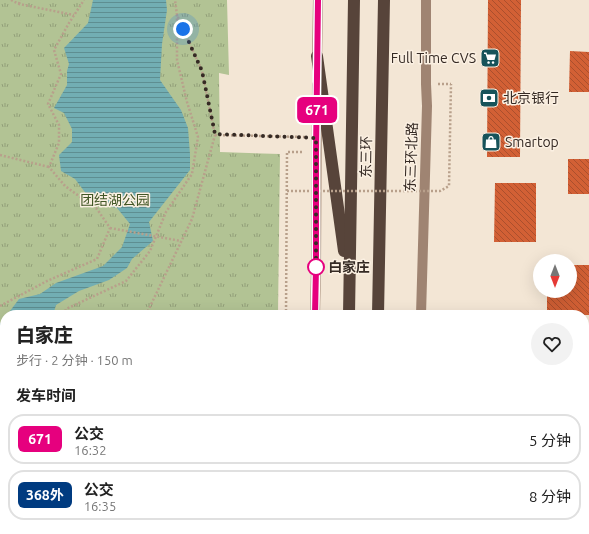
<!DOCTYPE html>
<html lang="zh">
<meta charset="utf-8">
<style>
body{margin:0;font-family:Ubuntu,"Noto Sans SC",sans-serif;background:#f2f2f2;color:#222;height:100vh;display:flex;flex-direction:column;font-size:15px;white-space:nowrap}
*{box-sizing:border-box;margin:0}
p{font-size:13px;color:#767676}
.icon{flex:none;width:22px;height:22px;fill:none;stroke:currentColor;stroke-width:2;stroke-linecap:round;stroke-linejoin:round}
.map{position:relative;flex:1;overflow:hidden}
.drawer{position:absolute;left:0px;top:310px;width:589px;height:224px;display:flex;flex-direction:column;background:#fff;border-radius:16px 16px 0 0;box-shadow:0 4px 16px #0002}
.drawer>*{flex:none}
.badge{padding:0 8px;border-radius:6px;font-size:14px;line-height:26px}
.needle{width:26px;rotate:180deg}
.fabs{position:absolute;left:533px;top:254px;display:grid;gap:8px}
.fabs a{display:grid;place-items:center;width:44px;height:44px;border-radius:50%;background:#fff;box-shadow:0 4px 16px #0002;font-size:20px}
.you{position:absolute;width:20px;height:20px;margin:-10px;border:3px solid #fff;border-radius:50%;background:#1a73e8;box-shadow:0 0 0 6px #1a73e833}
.map>.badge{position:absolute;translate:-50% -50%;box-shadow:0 0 0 2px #fff}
h2{padding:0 16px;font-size:15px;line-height:36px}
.round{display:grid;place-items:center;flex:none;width:42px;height:42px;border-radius:21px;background:#f2f2f2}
.head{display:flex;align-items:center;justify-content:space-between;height:68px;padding:0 16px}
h1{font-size:19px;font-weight:800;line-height:30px}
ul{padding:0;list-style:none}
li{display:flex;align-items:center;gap:12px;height:50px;margin:0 8px 6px;padding:0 8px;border:2px solid #e0e0e0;border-radius:16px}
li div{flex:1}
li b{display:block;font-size:15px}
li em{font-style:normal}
li .badge{min-width:44px;font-weight:700;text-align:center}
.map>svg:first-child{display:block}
</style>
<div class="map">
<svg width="589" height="534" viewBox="0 0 589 534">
<defs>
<pattern id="park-tufts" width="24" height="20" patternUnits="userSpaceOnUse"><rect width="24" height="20" fill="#b2c394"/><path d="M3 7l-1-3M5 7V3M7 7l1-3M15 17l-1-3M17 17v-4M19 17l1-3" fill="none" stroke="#929f79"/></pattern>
<pattern id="water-rules" width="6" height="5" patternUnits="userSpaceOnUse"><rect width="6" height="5" fill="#72aeb3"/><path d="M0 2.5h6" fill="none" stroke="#5e8e91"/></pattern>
<pattern id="building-back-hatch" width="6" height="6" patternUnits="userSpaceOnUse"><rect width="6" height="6" fill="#d26035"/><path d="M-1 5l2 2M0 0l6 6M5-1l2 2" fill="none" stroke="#ab4f2d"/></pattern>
</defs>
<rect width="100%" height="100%" fill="#f3e6d5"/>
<!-- park -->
<path fill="url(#park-tufts)" d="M0,0h227l2,75 -10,-2 1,79 60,2 -2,161h-273v160h-5z"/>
<!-- water -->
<g fill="url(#water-rules)">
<path d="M93,0h73l1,10 -5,34 -2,36 21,30 7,18 2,26v16l-41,52 4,19 -21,18 -5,9 -18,12 -30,11 -23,14 -3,10h-46l12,-16 21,-5 16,-11 47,-17 19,-19 8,-23 -13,-16 -24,-5 -18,-24 -14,-8 -2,-16 13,-13v-13l-8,-16 -10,-5 13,-23v-14l2,-7 -5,-16 24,-25z"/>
<path d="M5,317v69l-5,1v-63z"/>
</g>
<!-- building -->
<g fill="url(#building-back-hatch)">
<path d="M488,0h33l-1,157h-33z"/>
<path d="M570,51l19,1v40h-20z"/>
<rect x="568" y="159" width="21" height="35"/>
<path d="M495,183h41v59h-42z"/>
<path d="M570,265h19v50h-42v-24h23z"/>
</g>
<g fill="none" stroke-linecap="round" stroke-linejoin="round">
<!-- path -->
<g stroke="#b8a08b" stroke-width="2.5" stroke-dasharray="2 2" stroke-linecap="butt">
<path d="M11,0l8,4 55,11"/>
<path d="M19,4l1,-4"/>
<path d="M438,84h13"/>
<path d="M215,135l91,2"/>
<path d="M0,155l49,12"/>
<path d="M110,228l71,13"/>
<path d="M0,306l47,-25 50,-22 13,-31 -13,-19 -32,-23 -16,-19 10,-24v-18l-11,-21 13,-30 -7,-24 15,-27 15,-23"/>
<path d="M64,315l2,-6 60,-28 24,-30 16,-39 26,-38 6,-37 -11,-35 -10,-42v-45"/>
<path d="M146,315l46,-96 23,-84 -13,-64 -25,-56 -2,-15"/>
<path d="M286,315l1,-163h17"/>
<path d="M0,399l5,-2"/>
<path d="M0,463h5"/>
</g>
<!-- secondary -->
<g stroke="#9f8472" stroke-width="10">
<path d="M317,63l1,-63"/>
<path d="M315,315l1,-48 1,-182"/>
<path d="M421,315l6,-209 -1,-22v-84"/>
<path d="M584,347h5"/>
<path d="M312,534v-5"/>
<path d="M424,534v-5"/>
</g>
<!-- highway -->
<g stroke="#57443a" stroke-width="12">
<path d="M317,56l27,195"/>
<path d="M349,315l5,-315"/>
<path d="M378,315l6,-315"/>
<path d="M326,534l1,-5"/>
<path d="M348,534v-5"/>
<path d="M377,534v-5"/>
</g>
<!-- path-bridge -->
<path stroke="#b8a08b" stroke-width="2.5" stroke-dasharray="2 2" stroke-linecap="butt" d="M287,191h153l9,-5 2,-102"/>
</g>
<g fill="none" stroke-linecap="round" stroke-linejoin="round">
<!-- line casing -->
<g stroke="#fff" stroke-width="9">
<path id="line" d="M315,315l1,-48v-114l2,-153"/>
</g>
<!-- line -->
<use href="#line" stroke="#e6007e" stroke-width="6"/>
<!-- walk -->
<path stroke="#352a24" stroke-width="4" stroke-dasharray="0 7.2" d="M183,29l19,42 13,63 101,4v129"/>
</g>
<!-- icons -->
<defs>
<g id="supermarket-square" transform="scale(1)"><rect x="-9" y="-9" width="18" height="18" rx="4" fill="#16535a" stroke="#fbf0e2"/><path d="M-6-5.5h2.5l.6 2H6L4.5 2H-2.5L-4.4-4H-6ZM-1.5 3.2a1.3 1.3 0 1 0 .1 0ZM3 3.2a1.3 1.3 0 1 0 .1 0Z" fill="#fff"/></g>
<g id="bank-square" transform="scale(1)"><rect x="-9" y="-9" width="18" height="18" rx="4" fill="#16535a" stroke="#fbf0e2"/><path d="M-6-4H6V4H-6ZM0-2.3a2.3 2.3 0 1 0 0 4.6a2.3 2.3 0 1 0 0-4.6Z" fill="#fff"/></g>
<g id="shop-square" transform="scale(1)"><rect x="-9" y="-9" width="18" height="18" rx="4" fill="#16535a" stroke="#fbf0e2"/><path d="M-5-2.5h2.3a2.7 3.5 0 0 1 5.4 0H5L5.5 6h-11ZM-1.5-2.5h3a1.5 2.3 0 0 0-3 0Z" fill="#fff"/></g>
</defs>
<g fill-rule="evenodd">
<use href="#supermarket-square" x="490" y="58"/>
<use href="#bank-square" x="489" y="98"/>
<use href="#shop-square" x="491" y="142"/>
</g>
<!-- markers -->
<circle fill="#fff" stroke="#e6007e" stroke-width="2" cx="316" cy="267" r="8"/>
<g text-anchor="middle" stroke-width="3" stroke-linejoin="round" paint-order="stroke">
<!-- poi labels -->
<g font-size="14" fill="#352a24" stroke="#fbf0e2" text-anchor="start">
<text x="476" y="63" text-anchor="end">Full Time CVS</text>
<text x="503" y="103">北京银行</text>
<text x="505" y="147">Smartop</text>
</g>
<!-- street labels -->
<g font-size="14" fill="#352a24" stroke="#fbf0e2">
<text transform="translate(366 157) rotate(-89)" y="5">东三环</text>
<text transform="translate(411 157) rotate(-88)" y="5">东三环北路</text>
</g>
<!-- park labels -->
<g font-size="14" fill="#425626" stroke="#fbf0e2">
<text x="115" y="205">团结湖公园</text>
</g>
<!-- stop labels -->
<g font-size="14" font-weight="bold" fill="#352a24" stroke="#fbf0e2" text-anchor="start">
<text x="328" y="272">白家庄</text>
</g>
</g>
</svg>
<div class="fabs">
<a><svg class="needle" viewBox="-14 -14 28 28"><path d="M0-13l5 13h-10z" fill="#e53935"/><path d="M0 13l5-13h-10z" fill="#767676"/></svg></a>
</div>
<div class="you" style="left:183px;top:29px"></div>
<b class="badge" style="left:317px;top:110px;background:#e6007e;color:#fff">671</b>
<section class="drawer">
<div class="head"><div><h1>白家庄</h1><p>步行 · 2 分钟 · 150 m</p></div><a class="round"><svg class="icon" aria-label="heart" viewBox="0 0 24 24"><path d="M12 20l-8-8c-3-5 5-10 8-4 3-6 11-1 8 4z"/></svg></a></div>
<h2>发车时间</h2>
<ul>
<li><span class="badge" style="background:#e6007e;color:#fff">671</span><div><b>公交</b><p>16:32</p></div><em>5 分钟</em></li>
<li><span class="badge" style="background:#003b80;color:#fff">368外</span><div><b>公交</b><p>16:35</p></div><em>8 分钟</em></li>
</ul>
</section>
</div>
